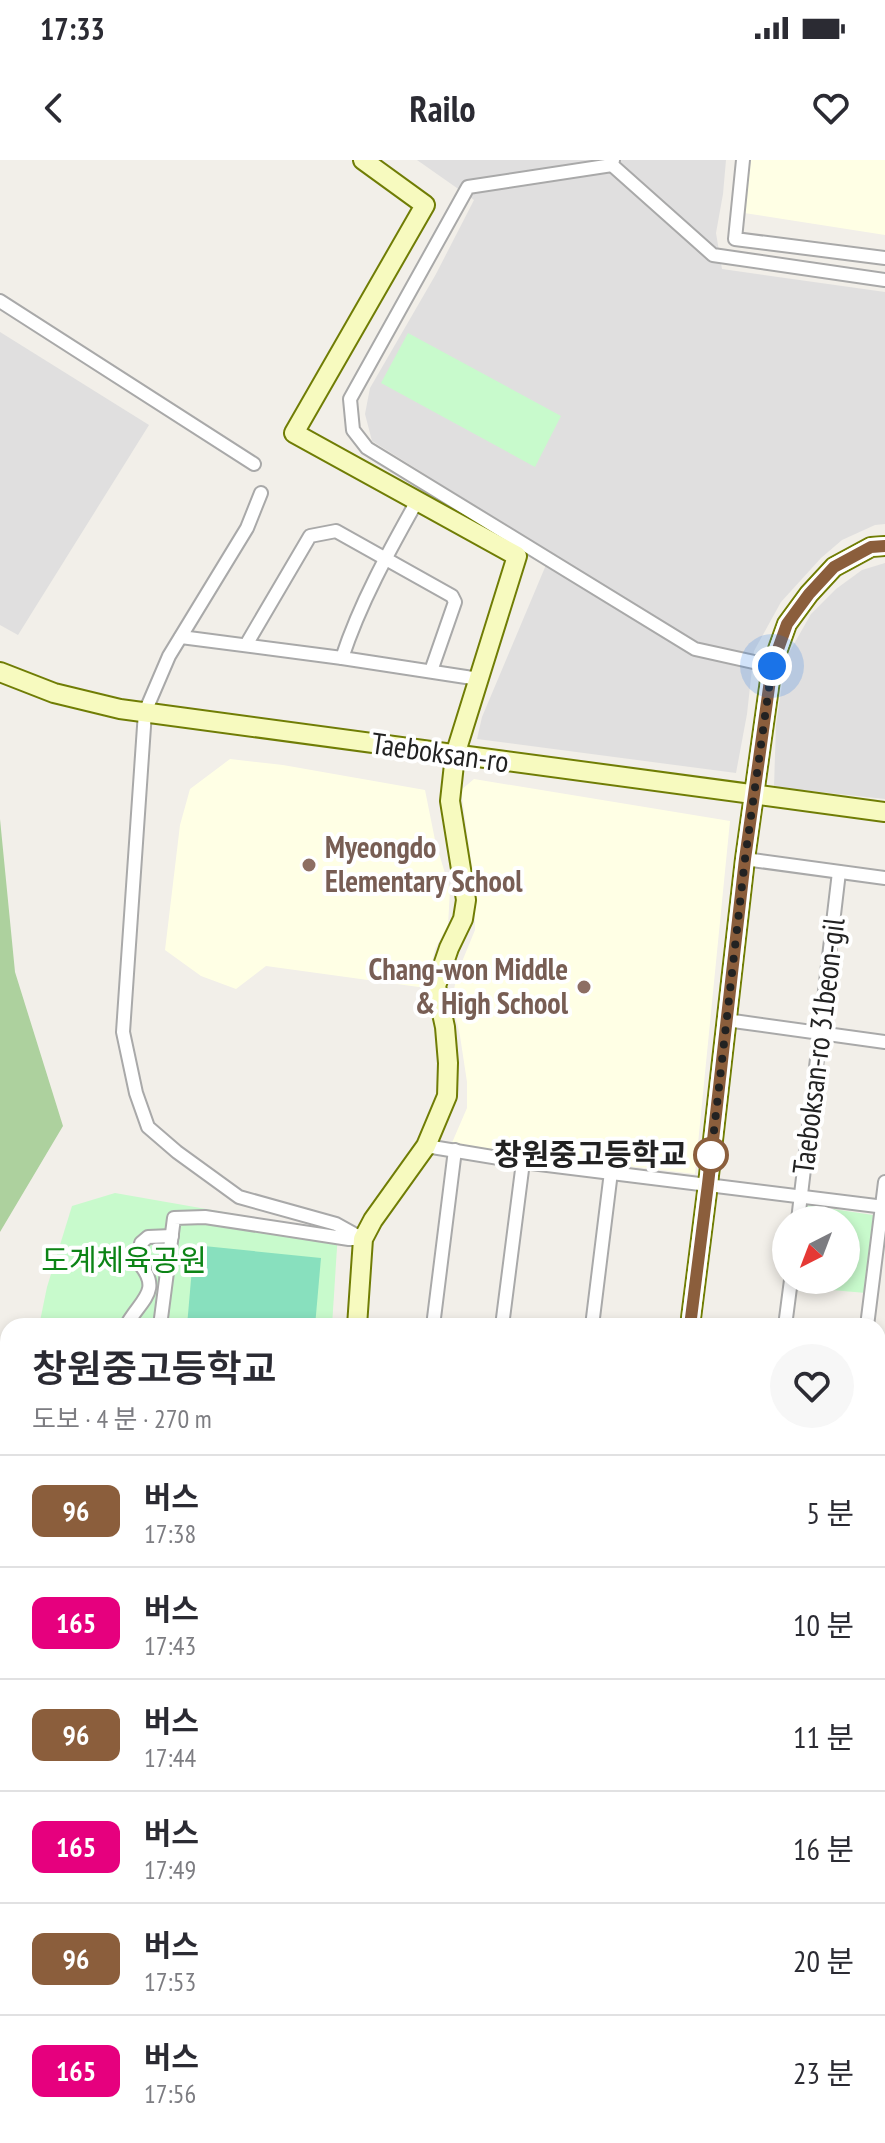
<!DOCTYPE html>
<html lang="ko">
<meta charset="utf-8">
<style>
body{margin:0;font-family:"PT Sans Narrow","Noto Sans KR",sans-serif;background:#f7f7f7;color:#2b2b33;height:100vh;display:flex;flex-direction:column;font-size:30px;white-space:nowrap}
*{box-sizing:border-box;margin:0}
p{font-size:26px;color:#7c7c81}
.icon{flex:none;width:44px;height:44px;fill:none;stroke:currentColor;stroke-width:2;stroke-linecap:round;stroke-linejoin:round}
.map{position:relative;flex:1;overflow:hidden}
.drawer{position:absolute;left:0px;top:1158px;width:886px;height:826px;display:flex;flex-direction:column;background:#fff;border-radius:24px 24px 0 0;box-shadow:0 4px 12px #0003}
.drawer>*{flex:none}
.badge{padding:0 16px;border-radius:12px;font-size:28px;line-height:52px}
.needle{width:52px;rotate:222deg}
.controls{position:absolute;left:772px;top:1046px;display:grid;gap:16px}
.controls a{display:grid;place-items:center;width:88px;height:88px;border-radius:50%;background:#fff;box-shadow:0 4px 12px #0003;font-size:40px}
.you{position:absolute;width:40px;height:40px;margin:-20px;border:6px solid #fff;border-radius:50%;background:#1a73e8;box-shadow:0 0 0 12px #1a73e833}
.map>.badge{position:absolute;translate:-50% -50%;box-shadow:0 0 0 4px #fff}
.round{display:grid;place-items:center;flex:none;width:84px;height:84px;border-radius:42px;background:#f7f7f7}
.headline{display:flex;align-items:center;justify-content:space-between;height:136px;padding:0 32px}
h1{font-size:38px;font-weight:600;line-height:60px}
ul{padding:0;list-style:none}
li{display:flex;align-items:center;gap:24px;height:112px;padding:0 32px;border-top:2px solid #e1e1e2}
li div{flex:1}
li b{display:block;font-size:30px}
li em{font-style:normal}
li .badge{min-width:88px;font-weight:700;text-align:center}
.status{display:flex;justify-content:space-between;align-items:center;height:56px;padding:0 40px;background:#fff;direction:ltr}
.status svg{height:22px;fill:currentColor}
header{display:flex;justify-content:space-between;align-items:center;height:104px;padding:0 32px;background:#fff;font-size:36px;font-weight:600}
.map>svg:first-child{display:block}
</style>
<div class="status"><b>17:33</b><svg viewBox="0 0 49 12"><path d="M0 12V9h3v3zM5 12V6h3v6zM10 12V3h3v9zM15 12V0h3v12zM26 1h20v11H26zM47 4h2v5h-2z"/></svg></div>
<header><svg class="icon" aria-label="back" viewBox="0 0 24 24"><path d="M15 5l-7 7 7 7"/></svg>Railo<svg class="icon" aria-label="heart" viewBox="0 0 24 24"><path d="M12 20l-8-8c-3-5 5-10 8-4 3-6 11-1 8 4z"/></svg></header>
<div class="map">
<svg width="885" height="1983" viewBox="0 0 885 1983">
<rect width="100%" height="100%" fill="#f2efe9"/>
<!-- residential -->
<g fill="#e0dfdf">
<path d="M417,0h309l-3,34 -7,39 6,36 163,23v232l-10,1 -33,15 -21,18 -40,44 -27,49 -7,63 -11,59 -259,-34 5,-22 69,-164 -179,-112 -7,-27 5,-26 66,-114 38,-74z"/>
<path d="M0,172l149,93 -131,210 -18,-10z"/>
<path d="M885,403v236l-111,-12 2,-62 10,-67 25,-44 25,-25 26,-19z"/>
</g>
<!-- commercial -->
<path fill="#f2dad9" d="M878,1487h7v433l-7,-1z"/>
<!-- education -->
<g fill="#ffffe5">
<path d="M751,0h134v75l-141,-22z"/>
<path d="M230,599l53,6 142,25 10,50 15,50 -2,35 -13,24 -9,39 -160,-22 -30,23 -35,-13 -36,-26 15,-125 10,-36z"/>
<path d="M474,619l256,42 -35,353 -244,-29 16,-37v-26l-7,-46 -8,-36 5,-26 18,-44v-43l-14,-97z"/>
</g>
<!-- forest -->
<g fill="#add19e">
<path d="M0,659l15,153 48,154 -63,106z"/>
<path d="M0,1347l8,13v426l-8,4z"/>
</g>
<!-- park -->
<g fill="#c8facc">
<path d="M408,173l153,83 -26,51 -154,-84z"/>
<path d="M115,1033l223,39 -6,94h-293l8,-39 25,-81z"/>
<path d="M806,1045l67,10 -7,78 -69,-6v-7h49v-60h-42z"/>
</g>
<!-- pitch -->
<path fill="#88e0be" d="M194,1085l127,13 -6,68h-128z"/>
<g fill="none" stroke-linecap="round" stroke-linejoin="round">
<!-- stream -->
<g stroke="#aad3df" stroke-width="4">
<path d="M878,1940h7"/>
<path d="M104,1983l10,-7"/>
</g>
<!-- street casing -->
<g stroke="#a9a9a9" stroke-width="16">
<g id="street">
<path d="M613,0l-1,5 101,90 172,25"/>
<path d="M743,0l-8,79 150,19"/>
<path d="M612,5l-144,22 -118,212 3,31 14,18 328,201 77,17"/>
<path d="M0,141l254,163"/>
<path d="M261,333l-14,35 -78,128 -24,56 -22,320 13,61 12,34 29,25 62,45 97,27 27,15"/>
<path d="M417,341c-28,50 -57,102 -75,157l137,21"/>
<path d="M181,477l161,21"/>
<path d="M246,485l64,-109 26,-5 116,65 3,6 -24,69"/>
<path d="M745,699l140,19"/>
<path d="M726,860l159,22"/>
<path d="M426,986l97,16 362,45"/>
<path d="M798,1060l41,-348"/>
<path d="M126,1166c14,-26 37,-35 13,-63l2,-20 7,-6 24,-1"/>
<path d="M160,1166l14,-108 31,-1 144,22h11"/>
<path d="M433,1166l22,-176"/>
<path d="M502,1166l21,-164"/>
<path d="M592,1166l19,-154"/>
<path d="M785,1166l6,-46"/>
<path d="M867,1166l18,-144"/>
<path d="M878,1260l7,1"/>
<path d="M878,1716l7,-56"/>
<path d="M0,1896l8,14"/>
<path d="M0,1935l8,-4"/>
<path d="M43,1976l3,7"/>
<path d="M196,1983l1,-7"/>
<path d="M292,1983l1,-7"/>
<path d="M389,1983l1,-7"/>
<path d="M484,1983v-7"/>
<path d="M683,1983l1,-7"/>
<path d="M874,1983l1,-7"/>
</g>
</g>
<!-- secondary casing -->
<g stroke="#707d05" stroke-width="22">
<g id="secondary">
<path d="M0,512l54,21 66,16 765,103"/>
<path d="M357,1166l6,-87 10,-19 53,-74 21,-50 1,-33 -3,-36 -9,-41 13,-38 14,-29 3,-19 -16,-99 5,-46 62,-199 -223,-123 131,-228 -62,-45"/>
<path d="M690,1166l18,-142 37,-325 27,-193 15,-42 22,-30 25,-27 37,-20 14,-1"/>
<path d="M878,1474l7,1"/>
<path d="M0,1800l8,-4"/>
<path d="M878,1928h7"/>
<path d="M878,1960l7,1"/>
<path d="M73,1983l10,-7"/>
<path d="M124,1983l14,-7"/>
<path d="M591,1983l1,-7"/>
</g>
</g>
<!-- street -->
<use href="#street" stroke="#fff" stroke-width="12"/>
<!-- secondary -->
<use href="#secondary" stroke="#f7fabf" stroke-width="18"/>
</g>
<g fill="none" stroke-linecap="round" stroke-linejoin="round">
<!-- line casing -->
<g stroke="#fff" stroke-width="18">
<path id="line" d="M690,1166l18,-142 37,-325 27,-193 15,-42 22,-30 25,-27 37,-20 14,-1"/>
</g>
<!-- line -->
<use href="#line" stroke="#8b5e3c" stroke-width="12"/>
<!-- walk -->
<path stroke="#222" stroke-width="8" stroke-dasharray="0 14.4" d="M711,995v2l34,-298 27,-193"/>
</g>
<!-- markers -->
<g fill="#8d6e63" stroke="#fff" stroke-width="3">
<circle cx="309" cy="705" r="8"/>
<circle cx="584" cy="827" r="8"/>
</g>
<circle fill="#fff" stroke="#8b5e3c" stroke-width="4" cx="711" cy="995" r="16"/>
<g text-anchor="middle" stroke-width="8" stroke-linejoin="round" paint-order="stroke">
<!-- street labels -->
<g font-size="30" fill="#222" stroke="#fff">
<text transform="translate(440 593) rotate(8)" y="10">Taeboksan-ro</text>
<text transform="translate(819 886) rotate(-83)" y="10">Taeboksan-ro 31beon-gil</text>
</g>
<!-- education labels -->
<g font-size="30" font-weight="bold" fill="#785e54" stroke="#fff" text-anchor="start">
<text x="325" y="698">Myeongdo<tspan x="325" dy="34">Elementary School</tspan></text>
<text x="568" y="820" text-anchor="end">Chang-won Middle<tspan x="568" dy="34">&amp; High School</tspan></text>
</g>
<!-- stop labels -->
<g font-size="30" font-weight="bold" fill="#222" stroke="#fff" text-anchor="end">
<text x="687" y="1005">창원중고등학교</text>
</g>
<!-- park labels -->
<g font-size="30" fill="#0c8416" stroke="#fff">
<text x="124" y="1111">도계체육공원</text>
</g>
</g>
</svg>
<div class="controls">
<a><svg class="needle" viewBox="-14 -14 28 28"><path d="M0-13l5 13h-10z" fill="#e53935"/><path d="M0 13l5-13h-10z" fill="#7c7c81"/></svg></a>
</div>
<div class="you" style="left:772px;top:506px"></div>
<section class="drawer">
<div class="headline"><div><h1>창원중고등학교</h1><p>도보 · 4 분 · 270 m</p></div><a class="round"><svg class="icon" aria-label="heart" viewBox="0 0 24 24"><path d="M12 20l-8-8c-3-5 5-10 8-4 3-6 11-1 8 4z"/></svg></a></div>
<ul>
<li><span class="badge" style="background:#8b5e3c;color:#fff">96</span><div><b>버스</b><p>17:38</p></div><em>5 분</em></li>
<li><span class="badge" style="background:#e6007e;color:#fff">165</span><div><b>버스</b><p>17:43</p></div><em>10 분</em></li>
<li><span class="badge" style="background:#8b5e3c;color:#fff">96</span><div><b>버스</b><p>17:44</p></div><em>11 분</em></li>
<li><span class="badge" style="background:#e6007e;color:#fff">165</span><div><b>버스</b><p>17:49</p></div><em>16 분</em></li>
<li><span class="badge" style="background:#8b5e3c;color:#fff">96</span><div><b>버스</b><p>17:53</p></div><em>20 분</em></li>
<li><span class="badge" style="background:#e6007e;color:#fff">165</span><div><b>버스</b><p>17:56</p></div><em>23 분</em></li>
</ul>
</section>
</div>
